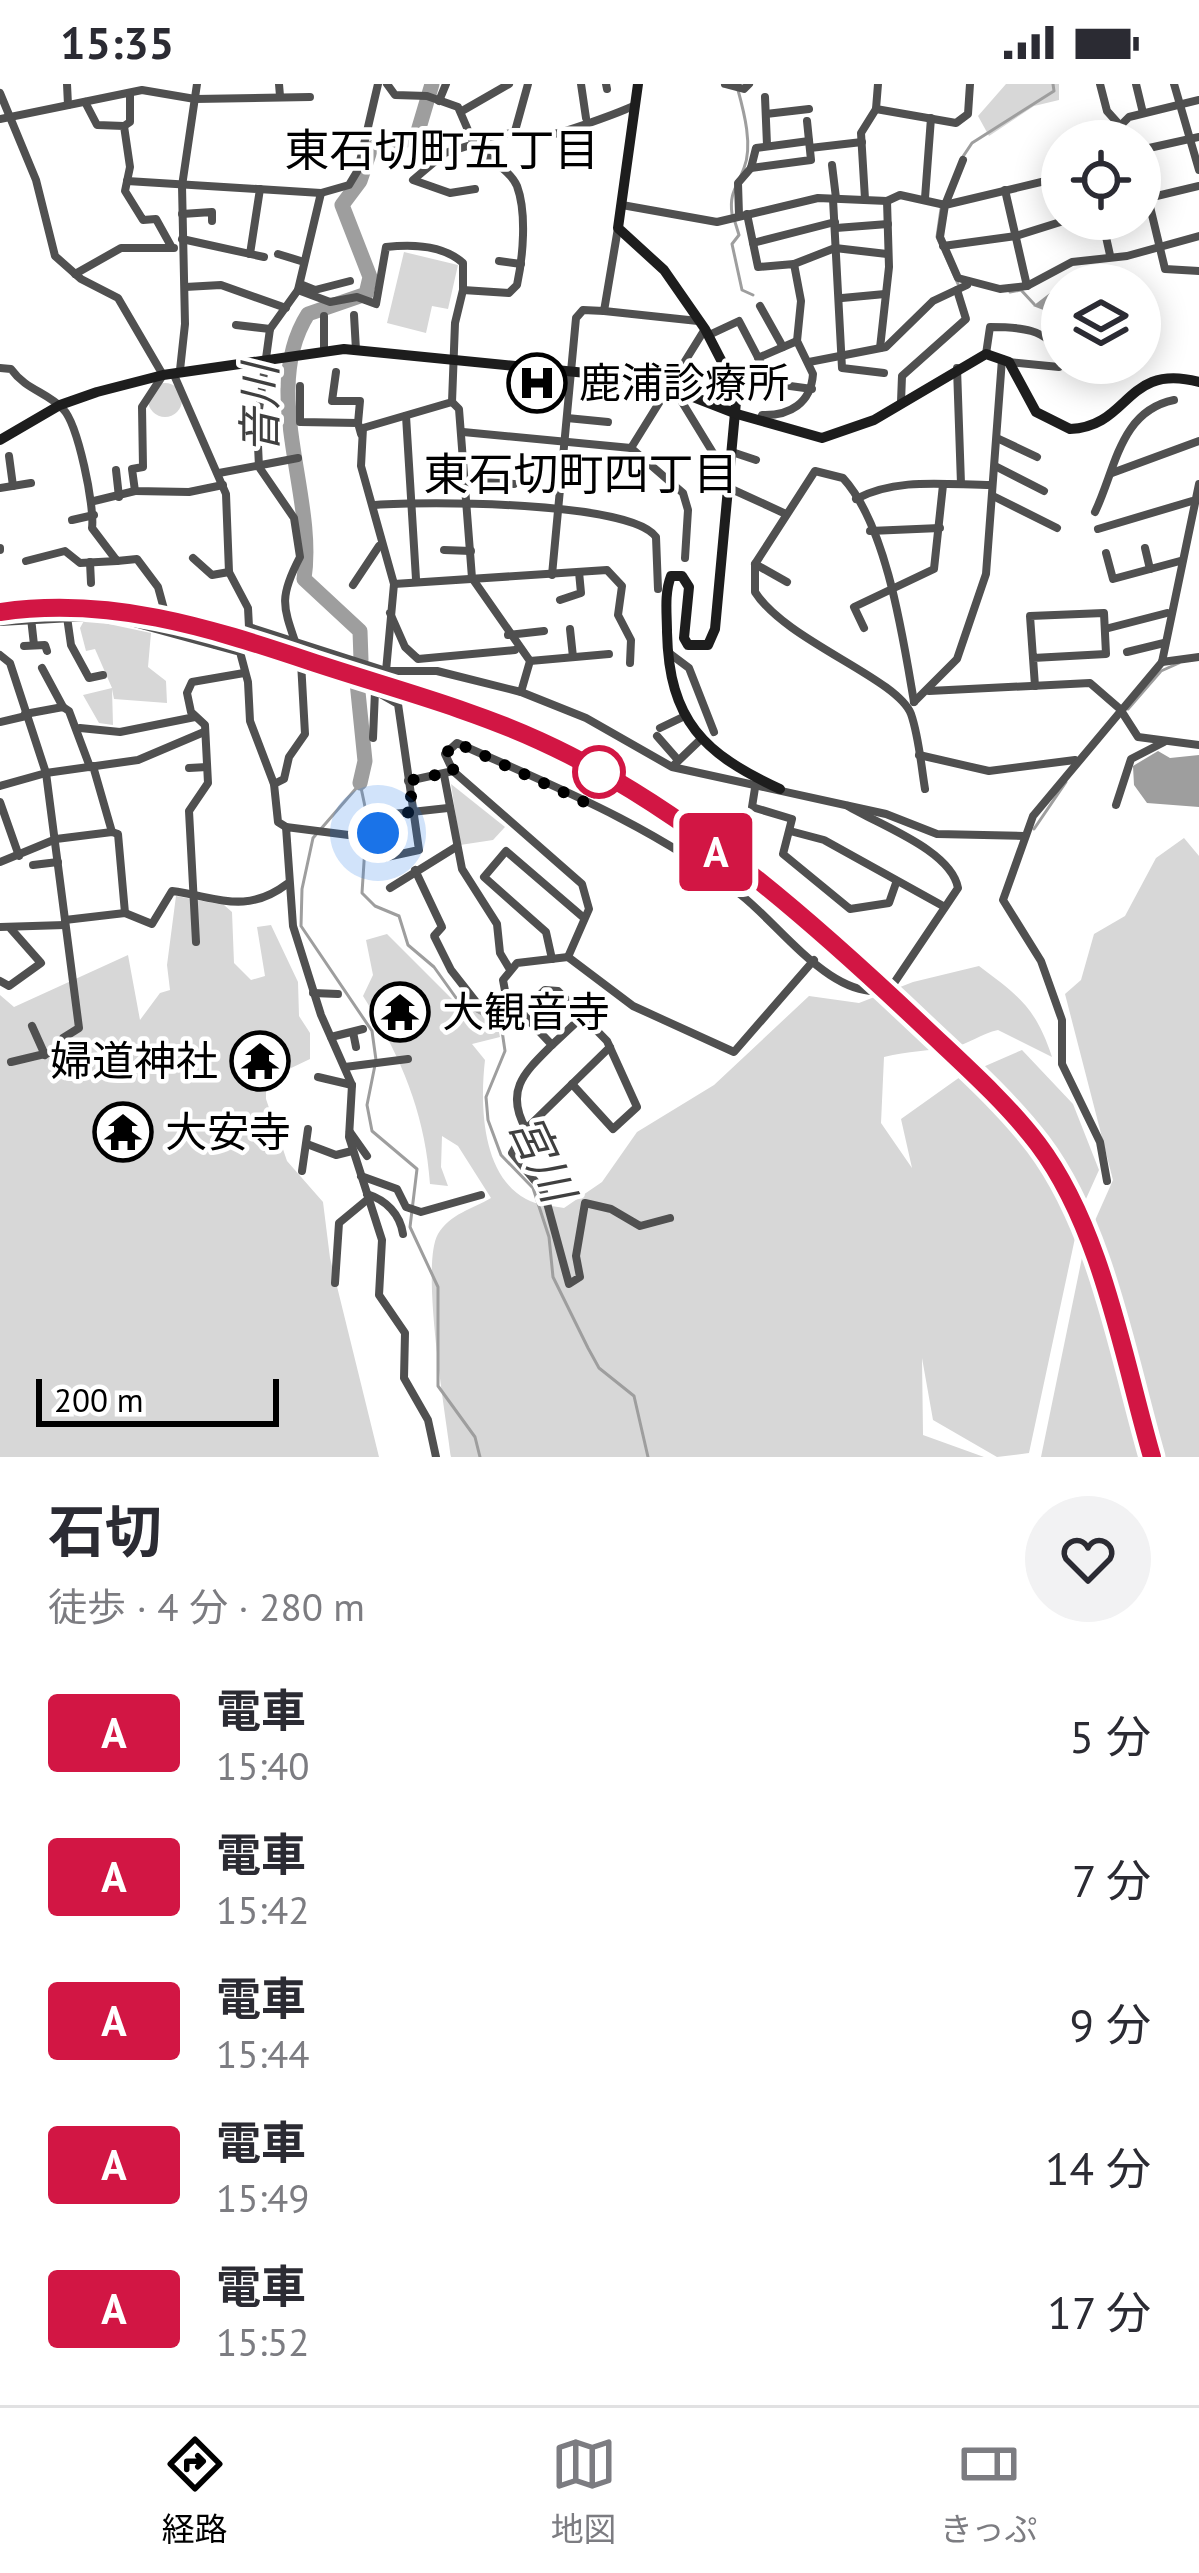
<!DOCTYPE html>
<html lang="ja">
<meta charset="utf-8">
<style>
body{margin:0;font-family:"PT Sans","Noto Sans JP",sans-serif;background:#f2f2f3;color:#2b2b33;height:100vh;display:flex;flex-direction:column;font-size:45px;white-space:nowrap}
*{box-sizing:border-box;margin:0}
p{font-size:39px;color:#7c7c81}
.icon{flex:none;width:66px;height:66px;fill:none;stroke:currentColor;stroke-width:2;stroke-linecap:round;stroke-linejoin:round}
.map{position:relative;height:1373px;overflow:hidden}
.side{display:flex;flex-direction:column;background:#fff;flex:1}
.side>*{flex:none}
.badge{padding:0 24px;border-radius:9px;font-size:42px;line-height:78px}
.controls{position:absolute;left:1041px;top:36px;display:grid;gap:24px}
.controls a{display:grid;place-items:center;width:120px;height:120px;border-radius:50%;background:#fff;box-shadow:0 6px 30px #0003;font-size:60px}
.scale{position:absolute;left:36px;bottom:30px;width:243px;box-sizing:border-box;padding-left:12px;border:6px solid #000;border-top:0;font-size:33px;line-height:42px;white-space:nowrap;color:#000;-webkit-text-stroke:9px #fff;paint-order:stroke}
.you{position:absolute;width:60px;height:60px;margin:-30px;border:9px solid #fff;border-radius:50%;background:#1a73e8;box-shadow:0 0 0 18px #1a73e833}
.map>.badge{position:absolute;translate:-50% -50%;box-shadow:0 0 0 6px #fff}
.round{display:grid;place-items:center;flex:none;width:126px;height:126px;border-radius:63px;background:#f2f2f3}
.headline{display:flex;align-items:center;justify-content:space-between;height:204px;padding:0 48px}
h1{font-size:57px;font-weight:700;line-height:90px}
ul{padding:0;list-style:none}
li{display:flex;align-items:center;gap:36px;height:144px;padding:0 48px}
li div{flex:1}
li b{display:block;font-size:45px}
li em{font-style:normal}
li .badge{min-width:132px;font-weight:700;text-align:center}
.status{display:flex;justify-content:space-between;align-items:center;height:84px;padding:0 60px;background:#fff;direction:ltr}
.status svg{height:33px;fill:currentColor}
.dock{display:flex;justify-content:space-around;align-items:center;height:168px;border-top:3px solid #e1e1e2;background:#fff;font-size:33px;color:#7c7c81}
.dock a{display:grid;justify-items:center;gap:6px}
.dock .on{color:#000}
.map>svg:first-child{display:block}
</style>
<div class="status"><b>15:35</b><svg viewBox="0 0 49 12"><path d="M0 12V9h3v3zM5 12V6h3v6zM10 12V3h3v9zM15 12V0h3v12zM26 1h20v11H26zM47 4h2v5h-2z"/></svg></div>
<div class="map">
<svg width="1199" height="1373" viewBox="0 0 1199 1373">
<rect width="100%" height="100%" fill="#fff"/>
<!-- green -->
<g fill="#d7d7d7" fill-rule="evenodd">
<path d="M1006,0h53v16l-25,6 -45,30 -11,-20z"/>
<path d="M404,168l54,13 -10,44 -16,-3 -6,27 -39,-10z"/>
<circle cx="165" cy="316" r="17"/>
<path d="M85,535l66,14 -3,34 18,14 1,22 -53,-4 -2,-10 1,36 -14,-2 -16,-28 29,-7 -17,-39 -9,2 -6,-23z"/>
<path d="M451,700l54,43 -12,13 -33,5z"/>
<path d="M1184,754l15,18v601h-158l44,-214 28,-63 -48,-186 16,-14 13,-46 31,-18 31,-58z"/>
<path d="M176,812l48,9 8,7 2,51 17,17 14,-4 -8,-49 14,-2 27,57 1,34 11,17v26l-44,21v19l21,62 36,41 7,56 49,199h-379v-462l14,12 114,-52 12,65 20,-27 10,-3 -3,-25z"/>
<path d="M387,850l69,69 41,20 3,14 -28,7 13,16c-5,43 -4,115 41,139 10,6 27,7 38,9l38,-26 35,-50 77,-47 95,-89 50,7 54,-21 66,-16c40,30 57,42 73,91l-54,-27c-16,3 -31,15 -45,17 -24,4 -45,4 -69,10l-3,66 31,45 -11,-49 59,-42 62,-27 51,54 26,66 -18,40 -52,243 -32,4 -64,-37 -11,-62 1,77 61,22h-533c-5,-41 -31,-192 -13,-223 12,-20 34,-25 53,-36l-33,-52 -16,-10 -1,31 7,19 -18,-2c-5,-71 -29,-128 -67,-188l10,-21 -7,-35zM402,919l13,32 -1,1 -16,1 -12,-30z"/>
</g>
<!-- water -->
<g fill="#9e9e9e">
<path d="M1068,195v6h-6l-3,31 -26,-10z"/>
<path d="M1158,667l12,7 29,-3v52l-52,-4 -13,-18 -1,-19z"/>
</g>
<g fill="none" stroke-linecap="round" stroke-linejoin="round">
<!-- stream -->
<g stroke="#9e9e9e" stroke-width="3">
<path d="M962,74l10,-15 82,-52 -1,-7"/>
<path d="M941,125l-4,28 21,47"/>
<path d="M732,130c-3,-21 5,-27 12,-46 9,-22 0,-56 -6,-78"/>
<path d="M735,138l4,13 -7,9 10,46 11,5"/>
<path d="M1010,208l11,-2 13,14"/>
<path d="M1128,625l33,-38 18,-8"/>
<path d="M360,699l7,33 -5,77 13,13 24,10 9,29 26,22 25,35 42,22 4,27 -19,46 2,23 13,35 32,33 16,49 4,40 35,71 11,20 35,28 14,61"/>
<path d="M359,701l-46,53 -11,51 -1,37 71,105 4,29 -9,45 5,26 45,38 -7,58 28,60v99l37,51 5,20"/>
<path d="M1034,745l32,-47"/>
<path d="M240,990l4,-24"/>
</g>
<!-- river -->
<g stroke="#9e9e9e" stroke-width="15">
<path d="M361,576l-1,-29 -56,-52c13,-83 -45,-188 4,-265l58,-20 4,-17 -28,-72 18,-24 11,-33 45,-10 16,-54"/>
<path d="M357,598l8,79 -5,22"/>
</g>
<!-- street -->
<g stroke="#505050" stroke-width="8">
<path d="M67,0l1,21"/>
<path d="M197,0l-15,102 3,138 -5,46 -6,5 52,119 3,78 19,36 1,19"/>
<path d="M279,0l1,12"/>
<path d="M387,0l8,11 32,1 31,11 16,37c28,-15 43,-10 73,-9 12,0 77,-24 88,-30"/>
<path d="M581,0l5,34"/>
<path d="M606,0l1,5"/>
<path d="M725,0l19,5 5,-5"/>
<path d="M1100,0l7,27 27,30"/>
<path d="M1136,0l7,29"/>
<path d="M1174,0l25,86"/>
<path d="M0,9l36,87 19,76 26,23 37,19 45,77 -21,32 1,60 -11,2 3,22 54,1 34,-7"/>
<path d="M765,13l2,48"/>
<path d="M439,17l7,-17"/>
<path d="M85,18l12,23 27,1 6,41 -5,24 18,29 13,-1 15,27"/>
<path d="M876,25l80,14 12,-9 2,-30"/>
<path d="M462,27l47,-27"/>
<path d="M766,30l43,-5"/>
<path d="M0,35l142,-29 53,9 115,-2"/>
<path d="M1122,40l7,-7 70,-17"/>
<path d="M124,42l6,-4v-29"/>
<path d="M515,47l13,-47"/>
<path d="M810,64l52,-6"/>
<path d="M1140,66l59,-13"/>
<path d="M832,81l4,33"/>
<path d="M1140,81l25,104 34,2"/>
<path d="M751,84l60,-8 -4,-39"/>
<path d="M1062,93l-117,28 -5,32 18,41 42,11 27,-3 45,-24 55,-6 72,-20"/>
<path d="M127,97l194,12 28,-8 9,-15 20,-86"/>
<path d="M1005,106l22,96"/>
<path d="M925,114l6,-80"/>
<path d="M833,115l9,169 42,5"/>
<path d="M865,115l-4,-66 15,-24 2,-25"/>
<path d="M1140,116l59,-14"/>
<path d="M622,121l95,17 101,-24 69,3 13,-6 45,10 18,-45"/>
<path d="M182,130l30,-2v9"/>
<path d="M747,130l11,53 36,-3 7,37 -4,40 16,33c-2,29 -23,42 -51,41l-2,6"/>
<path d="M739,131l-1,-32 13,-15 5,-20 53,-7"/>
<path d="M1102,135l8,36"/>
<path d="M836,144l52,-4"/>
<path d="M182,155l82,18"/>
<path d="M753,159l82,-21"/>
<path d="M943,162l73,-10 54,-17"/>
<path d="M250,170l10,-65"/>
<path d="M278,170l26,8"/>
<path d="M499,177l22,3"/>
<path d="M794,180l41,-16 52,6"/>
<path d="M75,190l46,-26h53"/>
<path d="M300,200l15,6 35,-9"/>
<path d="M185,203l36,-2 65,23"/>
<path d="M298,206l32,12 27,-5 19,7 10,-57c26,-3 57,-2 77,16v27"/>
<path d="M842,214l43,-4"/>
<path d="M760,222l23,41"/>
<path d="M604,227l94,10"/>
<path d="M354,231l2,35"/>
<path d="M324,232v36"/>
<path d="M236,241l34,4"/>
<path d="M709,251l30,-14 24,46"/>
<path d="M880,264l9,-81 -2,-66"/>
<path d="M986,270l4,-27c30,0 56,1 72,29l-3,11 -50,-5"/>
<path d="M758,274l39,-17"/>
<path d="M809,278l77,-15 47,-46 34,-16"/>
<path d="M0,284l11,1c15,21 36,23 52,40 15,15 32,98 29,119l25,33 20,-2 21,28 6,22"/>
<path d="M957,284l4,116"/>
<path d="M336,288l-4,29h28l-2,22"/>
<path d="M300,302v36l58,1 3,11"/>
<path d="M790,302l22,3"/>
<path d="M674,305l52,85"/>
<path d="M452,318l7,7 13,169 58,83 -9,31"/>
<path d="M901,318l1,-26 64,-57 -9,-29"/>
<path d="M406,332l10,163"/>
<path d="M567,334l41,4"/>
<path d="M463,348l168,16 52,45 5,17 -3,48"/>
<path d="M999,355l38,18"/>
<path d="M631,364l74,-119"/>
<path d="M732,368l24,8"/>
<path d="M9,372l4,30"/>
<path d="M995,382l49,25"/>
<path d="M116,386l3,27"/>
<path d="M219,389l79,-15"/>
<path d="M1112,389l87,-32"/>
<path d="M468,396l46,4"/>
<path d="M727,403l59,27"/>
<path d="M0,404l31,-5"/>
<path d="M995,413l62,31"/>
<path d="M856,415c41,-22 91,-14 136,-14"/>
<path d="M94,417l41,-10"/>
<path d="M375,421c49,-4 256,-4 281,32l2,52"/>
<path d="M1095,428c21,-44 25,-101 79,-112"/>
<path d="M72,436l22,-5"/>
<path d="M1098,445l94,-28"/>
<path d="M870,447l70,-3"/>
<path d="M0,464v2"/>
<path d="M1145,464l5,21"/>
<path d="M444,466l27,1"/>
<path d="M1106,469l7,26 67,-18"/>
<path d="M193,474l19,17 17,-3"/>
<path d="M26,477l39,-10 15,12 37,-2"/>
<path d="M90,478l1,21"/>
<path d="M755,480l32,18"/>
<path d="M552,491l24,-257 7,-8 21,1 14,-83"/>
<path d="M394,500l213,-14 15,16 -4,29 13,25 -1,23"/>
<path d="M353,501l26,-39"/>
<path d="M560,516l21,-7 -2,-21"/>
<path d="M390,529l15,34 13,12 97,-9"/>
<path d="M67,533l4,28 18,33 14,-3"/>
<path d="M31,534l3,27"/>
<path d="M0,538l108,-6 132,36 8,30 2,39 24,63 4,38 8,5"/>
<path d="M249,543l137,44h51l84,21 65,26 86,49 214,47 51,20 87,2"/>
<path d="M864,544l-10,-21 80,-38 9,-84"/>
<path d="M570,545l3,28"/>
<path d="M1105,545l62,-16"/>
<path d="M508,551l36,-4"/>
<path d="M216,561h22"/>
<path d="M24,562l21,-1 2,6"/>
<path d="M298,566c-15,-44 -20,-51 2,-93l-6,-39 -35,-51 -2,-43 13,-95 28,-39 23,-97"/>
<path d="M1127,568l37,-9"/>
<path d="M669,569l20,15 25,64"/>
<path d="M0,571l10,8 36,110 33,255 -16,10 -6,13 -46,11"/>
<path d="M1033,574l73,-4 -2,-41 -74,3 5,70"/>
<path d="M530,577l79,-7"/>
<path d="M1162,578l37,-5"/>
<path d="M42,584l21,39"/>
<path d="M386,587l8,-87 -33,-118 2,-38 89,-26 3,-79 8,-33 46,3 8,-8c6,-28 10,-72 0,-99 -7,-17 -32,-28 -43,-42l-29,9 -32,27 37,13 25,-4"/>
<path d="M929,607l161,-8 30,26 18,28 61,8"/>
<path d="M377,608l21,12 21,146 -37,8"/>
<path d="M914,618c-11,-64 -27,-176 -71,-224l-28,-7 -60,93v28c31,49 142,86 156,122 8,23 10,51 14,75"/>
<path d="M914,618l43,-43 29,-85 16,-215"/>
<path d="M25,630l38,-7 6,4 21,56"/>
<path d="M0,638l26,-6"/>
<path d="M80,644l40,4 75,-15"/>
<path d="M660,644l25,-12"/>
<path d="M657,652l21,24"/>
<path d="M373,654l2,-47"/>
<path d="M919,671l70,16 86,-11"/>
<path d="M93,682l19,66"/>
<path d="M673,682l27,-26"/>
<path d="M189,684l18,-1"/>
<path d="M453,687l129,113 7,25 -21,48 65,49 101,46 80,-92"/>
<path d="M444,691l18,94 35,55 3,29 9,15"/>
<path d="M408,697l45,-10 -8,-17 12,-11c97,43 201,85 284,152 40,31 94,110 149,94l68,-101c-7,-38 -79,-63 -110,-82"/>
<path d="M274,700l10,-5 5,-22 16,-23 -4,-72"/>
<path d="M0,702l46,-13 92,-13 66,-28"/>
<path d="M755,704l-3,19 40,12 -9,35 67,55 39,-6 7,-20"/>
<path d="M0,718l19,54"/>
<path d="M1116,721l15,-46 33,-17"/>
<path d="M790,747l34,9 119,66"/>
<path d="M0,778l56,-23 56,-7 6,2 7,79"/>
<path d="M33,781l25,-3"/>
<path d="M415,786l27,57 -8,9 17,34 29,37"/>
<path d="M390,804l66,-41"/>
<path d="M65,836l60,-7 27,11 20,-33c45,6 74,24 115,-7"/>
<path d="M0,843l65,-2"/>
<path d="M196,858l-7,-131 19,-28 -3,-58 -14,-13 -4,-19 5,-11 52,-9"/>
<path d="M552,875l-6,-27 -62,-55 22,-26 78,67"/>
<path d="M0,897l9,5 32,-23 -30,-34"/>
<path d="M313,909l25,1"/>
<path d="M521,929l24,-23 13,1 49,50 30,66 -24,22 -41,-45"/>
<path d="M32,942l13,29"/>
<path d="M353,948l3,15"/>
<path d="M331,953l32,-8"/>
<path d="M552,961l31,-29"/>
<path d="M610,963l-84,82 -14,24 32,39 25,92 11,-7 -4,-21 9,-53 26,6 29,17 30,-8"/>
<path d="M345,983l63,-8"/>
<path d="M318,993l34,8"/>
<path d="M526,1045c-22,-39 -1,-57 26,-84l-46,-49 -3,-16 14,-17 51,-6"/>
<path d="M350,1048l17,24"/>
<path d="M307,1060l29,11 16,-4"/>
<path d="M302,1087l6,-42"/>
<path d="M361,1092l36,13 9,18 15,5 60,-17"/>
<path d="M1107,1097l-7,-39 -38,-78v-44l-21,-59 -38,-61 30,-84 129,-154 37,-178"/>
<path d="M367,1110c19,6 33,20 36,40"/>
<path d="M335,1199l4,-60 29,-24"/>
<path d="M436,1373l-8,-37 -24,-42 1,-45 -26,-38 3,-55 -33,-103 3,-52 -31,-70 -28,-89 -7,-99 86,11 12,-23 64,-7"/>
</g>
<!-- secondary -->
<g stroke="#1d1d1d" stroke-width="10">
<path d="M638,0l-20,144 46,42 41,59 32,62 -22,238 -7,16h-20l-4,-7 5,-51 -7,-11h-11c-7,18 -4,38 -4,56 2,89 37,122 113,157"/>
<path d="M0,356l60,-35 37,-13 66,-17 181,-26 303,30 90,35 85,24 52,-18 112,-66 23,8 27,50 34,17c60,-2 55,-67 129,-47"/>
</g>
<!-- rail -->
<path stroke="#000" stroke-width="3" stroke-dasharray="18 6 3 6" stroke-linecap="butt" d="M0,524c106,-18 205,15 304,47 81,27 165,46 242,84 114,54 220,139 313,222"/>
</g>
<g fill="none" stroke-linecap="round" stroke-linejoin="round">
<!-- line casing -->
<g stroke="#fff" stroke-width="27">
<path id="line" d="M0,528c109,-16 207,15 309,49 78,26 157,46 231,80 143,65 271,179 384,286 39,37 81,74 114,117 64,85 85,213 114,313"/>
</g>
<!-- line -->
<use href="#line" stroke="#d21644" stroke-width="18"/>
<!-- walk -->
<path stroke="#000" stroke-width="12" stroke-dasharray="0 21.6" d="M378,749l6,-18 30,-3 -6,-31 46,-10 -9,-17 12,-11 134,62 8,-33"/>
</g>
<!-- icons -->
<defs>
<g id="hospital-ring" transform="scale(3)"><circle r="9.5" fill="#fff" stroke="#000" stroke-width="1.5"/><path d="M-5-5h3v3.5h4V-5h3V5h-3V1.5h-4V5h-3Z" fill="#000"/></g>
<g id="temple-ring" transform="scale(3)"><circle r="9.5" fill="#fff" stroke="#000" stroke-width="1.5"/><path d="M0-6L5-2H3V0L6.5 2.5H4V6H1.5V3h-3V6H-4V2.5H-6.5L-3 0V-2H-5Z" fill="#000"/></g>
</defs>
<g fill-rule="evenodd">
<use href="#hospital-ring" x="537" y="299"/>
<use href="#temple-ring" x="400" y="928"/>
<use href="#temple-ring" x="260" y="977"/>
<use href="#temple-ring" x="123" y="1048"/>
</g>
<!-- markers -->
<circle fill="#fff" stroke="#d21644" stroke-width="6" cx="599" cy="688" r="24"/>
<g text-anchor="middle" stroke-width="9" stroke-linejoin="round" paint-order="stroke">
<!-- poi labels -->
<g font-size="42" fill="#000" stroke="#fff" text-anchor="start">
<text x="579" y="314">鹿浦診療所</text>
<text x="442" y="943">大観音寺</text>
<text x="218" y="992" text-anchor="end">婦道神社</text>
<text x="165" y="1063">大安寺</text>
</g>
<!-- neighbourhood labels -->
<g font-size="45" fill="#000" stroke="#fff">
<text x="442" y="82">東石切町五丁目</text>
<text x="581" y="406">東石切町四丁目</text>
</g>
<!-- water labels -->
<g font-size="45" font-style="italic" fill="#3f3f3f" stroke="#fff">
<text transform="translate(260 325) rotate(-90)" y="16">音川</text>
<text transform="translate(542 1074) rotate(65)" y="16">宮川</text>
</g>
</g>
</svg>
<div class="controls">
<a><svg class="icon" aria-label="locate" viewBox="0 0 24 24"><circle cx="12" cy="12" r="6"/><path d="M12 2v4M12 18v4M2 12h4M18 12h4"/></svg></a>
<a><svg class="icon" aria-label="layers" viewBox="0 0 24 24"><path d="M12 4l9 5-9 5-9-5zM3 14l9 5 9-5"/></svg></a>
</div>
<div class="scale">200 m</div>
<div class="you" style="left:378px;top:749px"></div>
<b class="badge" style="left:716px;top:768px;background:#d21644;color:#fff">A</b>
</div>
<section class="side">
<div class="headline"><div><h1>石切</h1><p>徒歩 · 4 分 · 280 m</p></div><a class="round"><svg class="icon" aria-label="heart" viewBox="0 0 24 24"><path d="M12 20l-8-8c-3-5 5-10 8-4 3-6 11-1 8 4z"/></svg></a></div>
<ul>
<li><span class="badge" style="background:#d21644;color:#fff">A</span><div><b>電車</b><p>15:40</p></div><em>5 分</em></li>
<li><span class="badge" style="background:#d21644;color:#fff">A</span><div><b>電車</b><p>15:42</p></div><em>7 分</em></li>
<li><span class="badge" style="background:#d21644;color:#fff">A</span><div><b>電車</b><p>15:44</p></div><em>9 分</em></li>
<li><span class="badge" style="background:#d21644;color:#fff">A</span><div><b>電車</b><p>15:49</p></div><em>14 分</em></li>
<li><span class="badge" style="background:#d21644;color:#fff">A</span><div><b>電車</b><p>15:52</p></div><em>17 分</em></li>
</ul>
</section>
<nav class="dock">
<a class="on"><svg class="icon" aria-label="directions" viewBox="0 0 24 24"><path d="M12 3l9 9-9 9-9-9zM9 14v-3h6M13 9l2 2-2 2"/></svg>経路</a>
<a><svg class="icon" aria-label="map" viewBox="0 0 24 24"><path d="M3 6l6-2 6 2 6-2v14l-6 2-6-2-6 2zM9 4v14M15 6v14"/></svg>地図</a>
<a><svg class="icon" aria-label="tickets" viewBox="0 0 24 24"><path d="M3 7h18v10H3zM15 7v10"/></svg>きっぷ</a>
</nav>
